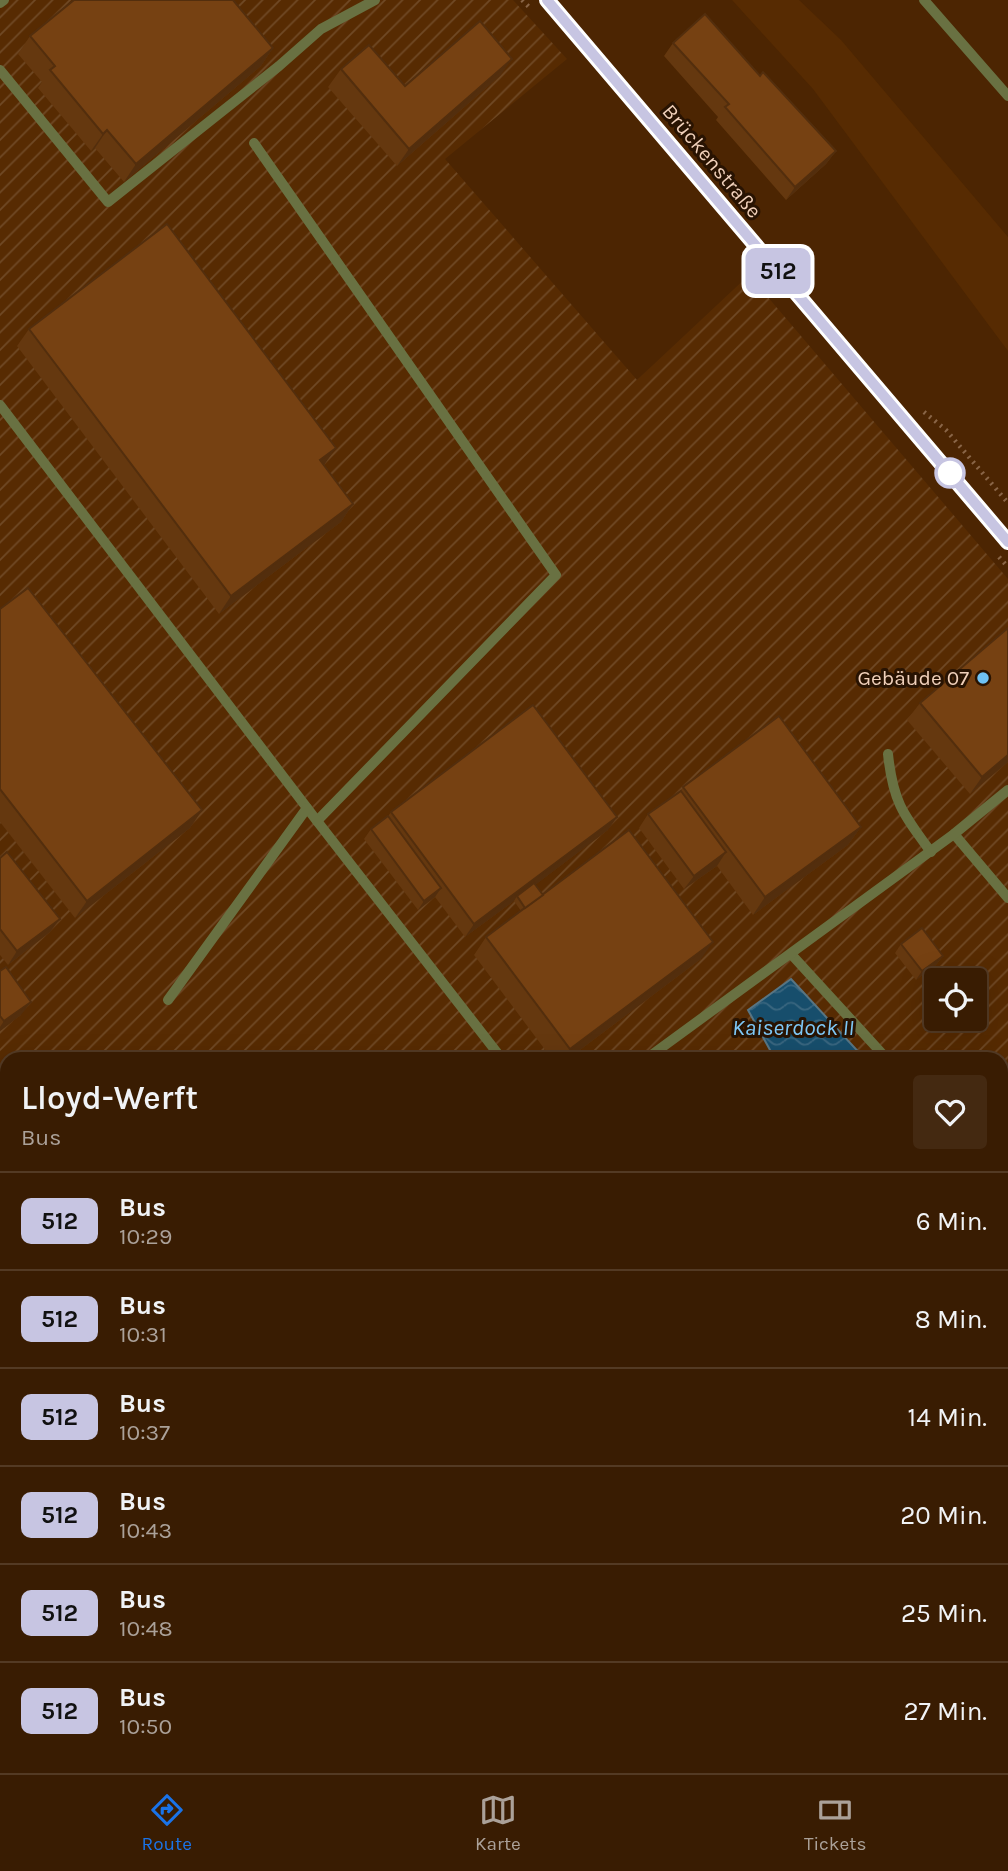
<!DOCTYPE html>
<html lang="de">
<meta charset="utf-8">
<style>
body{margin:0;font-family:Karla,sans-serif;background:#442911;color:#f1f3f6;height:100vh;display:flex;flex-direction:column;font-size:26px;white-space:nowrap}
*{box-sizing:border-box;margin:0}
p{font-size:23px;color:#aba199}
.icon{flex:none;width:38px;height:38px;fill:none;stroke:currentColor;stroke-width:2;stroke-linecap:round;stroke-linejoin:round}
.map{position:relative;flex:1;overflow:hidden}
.sheet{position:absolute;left:0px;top:1052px;width:1008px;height:723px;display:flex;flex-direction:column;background:#391c02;border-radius:21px 21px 0 0;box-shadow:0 7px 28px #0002,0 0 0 2px #533a24}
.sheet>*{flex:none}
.badge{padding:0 14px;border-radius:10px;font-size:24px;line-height:46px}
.tools{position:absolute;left:924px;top:968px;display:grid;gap:14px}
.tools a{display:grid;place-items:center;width:63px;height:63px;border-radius:7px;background:#391c02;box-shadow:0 7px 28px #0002,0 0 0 2px #533a24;font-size:35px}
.map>.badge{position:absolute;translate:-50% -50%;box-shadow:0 0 0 4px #fff}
.round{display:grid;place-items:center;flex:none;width:74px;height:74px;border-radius:7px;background:#442911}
.head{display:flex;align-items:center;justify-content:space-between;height:119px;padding:0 21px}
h1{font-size:33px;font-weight:600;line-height:52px}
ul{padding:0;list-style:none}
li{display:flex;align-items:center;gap:21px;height:98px;padding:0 21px;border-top:2px solid #533a24}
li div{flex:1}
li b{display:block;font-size:26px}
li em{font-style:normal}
li .badge{min-width:77px;font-weight:700;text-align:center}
.menu{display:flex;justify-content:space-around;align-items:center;height:98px;border-top:2px solid #533a24;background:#391c02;font-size:19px;color:#aba199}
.menu a{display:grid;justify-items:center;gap:4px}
.menu .selected{color:#1a73e8}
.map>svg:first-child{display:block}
</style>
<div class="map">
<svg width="1008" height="1773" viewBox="0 0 1008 1773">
<defs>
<pattern id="industrial-furrows" width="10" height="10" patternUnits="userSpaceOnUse" patternTransform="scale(1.75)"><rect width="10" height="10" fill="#572b02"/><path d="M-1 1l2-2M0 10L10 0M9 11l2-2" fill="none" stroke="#6f4925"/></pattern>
<pattern id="water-waves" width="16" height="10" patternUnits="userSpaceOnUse" patternTransform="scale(1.75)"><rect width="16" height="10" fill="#174e6c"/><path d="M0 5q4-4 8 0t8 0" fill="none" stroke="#39667f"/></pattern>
</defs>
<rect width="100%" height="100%" fill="#4c2502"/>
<!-- built -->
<path fill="#572b02" d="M732,0h67l42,40 167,197v114l-195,-262z"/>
<!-- industrial -->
<g fill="url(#industrial-furrows)" fill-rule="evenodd">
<path d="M0,0h513l54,59 -122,100 192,221 112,-105 259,304v1194h-92l-4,-5h89v-709h-994v245l-7,-6zM936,980h39v38h-39z"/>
<path d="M586,1768h166l-13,5h-146z"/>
</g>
<!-- water -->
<g fill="url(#water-waves)" stroke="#587583" stroke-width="2">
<path d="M791,979l74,80h-90l-27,-49z"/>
<path d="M1001,1212l7,9v217l-7,-10z"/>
<path d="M0,1298l7,6v464h579l7,5h-593z"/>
<path d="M752,1768h160l4,5h-177z"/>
</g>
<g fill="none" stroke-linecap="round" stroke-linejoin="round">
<!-- path -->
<g stroke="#896547" stroke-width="4.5" stroke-dasharray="2 5" stroke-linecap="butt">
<path d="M522,0l8,8"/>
<path d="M924,412l22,18 62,73"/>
<path d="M999,557l9,10"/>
</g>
<!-- service -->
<g stroke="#697142" stroke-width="10">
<path d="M924,0l84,96"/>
<path d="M0,3l4,-3"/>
<path d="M0,70l108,132 171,-136 42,-37 54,-29"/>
<path d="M254,143l302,432 -239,246"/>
<path d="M0,405l317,416 185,238"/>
<path d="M888,754c5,48 15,60 43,98"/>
<path d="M954,834l54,64"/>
<path d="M791,954l96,105"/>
<path d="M168,1000l139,-192"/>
<path d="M646,1059l308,-225 54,-44"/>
<path d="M1001,1184l7,8"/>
<path d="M1000,1768l4,5"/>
</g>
<!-- secondary -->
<path stroke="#899547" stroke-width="14" d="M547,0l461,542"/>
</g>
<!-- wall -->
<g fill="#65380f">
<path d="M30,36l243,12 -12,18 -137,116 -29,-34 -4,3 -53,-63 4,-6 -24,-28z"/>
<path d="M673,43l87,33 76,75 -10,13 -40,36 -70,-80 2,-3 -54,-61z"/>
<path d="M341,69l64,17 95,-10 -103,90 -69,-79z"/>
<path d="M29,329l295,137 29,38 -12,18 -122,92 -202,-268z"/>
<path d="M0,609l202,201 -12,18 -115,90 -75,-96z"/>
<path d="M1008,628v134l-38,32 -63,-74 13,-17z"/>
<path d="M683,787l178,40 -13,18 -95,70 -36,-49 -33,23 -45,-61 9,-14 33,-23z"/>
<path d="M391,812l217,18 -73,55 8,10 158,64 -133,100h-16l-78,-104 12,-18 35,-26 -7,-10 -49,36 -30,-40 -17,13 -54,-71 7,-10 17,-13z"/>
<path d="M0,858l50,74 -42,33 -8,-10z"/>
<path d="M901,944l42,12 -7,9 -20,15 -21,-27z"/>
<path d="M0,971l21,44 -21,16z"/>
<path d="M0,1303l7,5v216l-7,-5z"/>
<path d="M317,1768h259l6,5h-258z"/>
</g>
<!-- shaded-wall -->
<g fill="#532e0d">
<path d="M273,48l-12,18 -137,116 12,-18z"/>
<path d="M512,59l-12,17 -103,90 12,-17z"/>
<path d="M107,130l-12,18 -4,3 12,-17z"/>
<path d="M836,151l-10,13 -40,36 9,-13z"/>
<path d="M336,448l-12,17 -4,-5z"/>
<path d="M353,504l-12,18 -122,92 12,-18z"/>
<path d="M1008,755v7l-38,32 12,-17z"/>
<path d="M202,810l-12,18 -115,90 12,-17z"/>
<path d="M617,817l-9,13 -90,68 -1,-2 -3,5 -49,36 9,-13z"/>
<path d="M861,827l-13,18 -95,70 12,-18z"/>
<path d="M726,852l-9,14 -33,23 10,-13z"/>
<path d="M441,888l-6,9 -17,13 6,-9z"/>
<path d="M60,919l-10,13 -42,33 9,-14z"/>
<path d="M713,942l-12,17 -133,100h-5l7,-10z"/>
<path d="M943,956l-7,9 -20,15 6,-9z"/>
<path d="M31,1002l-10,13 -21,16v-4l4,-6z"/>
</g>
<!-- building -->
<g fill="#764112" stroke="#532e0d" stroke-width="2">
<path d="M74,0h159l40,48 -137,116 -29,-34 -4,4 -53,-64 5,-4 -25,-30z"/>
<path d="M705,14l55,62 3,-4 73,79 -41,36 -70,-80 4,-3 -56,-61z"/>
<path d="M480,21l32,38 -103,90 -68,-80 28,-24 36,41z"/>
<path d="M167,224l169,224 -16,12 33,44 -122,92 -202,-267z"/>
<path d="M28,588l174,222 -115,91 -87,-112v-180z"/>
<path d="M1008,628v127l-26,22 -62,-74z"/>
<path d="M533,705l84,112 -143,107 -83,-112z"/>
<path d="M779,716l82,111 -96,70 -82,-110z"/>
<path d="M681,791l45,61 -32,24 -46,-62z"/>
<path d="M388,816l53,72 -17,13 -53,-72z"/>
<path d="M629,830l84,112 -143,107 -84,-112z"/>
<path d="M7,852l53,67 -43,32 -17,-22v-71z"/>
<path d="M534,883l9,12 -18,13 -8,-12z"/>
<path d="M922,928l21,28 -21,15 -21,-27z"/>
<path d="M6,967l25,35 -27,19 -4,-5v-45z"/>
<path d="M0,1303l7,5v189l-7,-6z"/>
<path d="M351,1768h225l6,5h-224z"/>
</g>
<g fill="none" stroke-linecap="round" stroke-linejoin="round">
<!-- line casing -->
<g stroke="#fff" stroke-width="16">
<path id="line" d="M547,0l461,542"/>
</g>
<!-- line -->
<use href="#line" stroke="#c7c5e2" stroke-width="10"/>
</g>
<!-- markers -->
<circle fill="#fff" stroke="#c7c5e2" stroke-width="3.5" cx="950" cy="473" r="14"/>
<circle fill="#6fc2f4" stroke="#281302" stroke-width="2.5" cx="983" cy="678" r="7"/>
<g text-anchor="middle" stroke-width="6" stroke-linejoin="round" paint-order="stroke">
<!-- street labels -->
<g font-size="21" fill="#f0d0ba" stroke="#281302">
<text transform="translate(712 161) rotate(50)" y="7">Brückenstraße</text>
</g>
<!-- poi labels -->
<g font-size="21" fill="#f0d0ba" stroke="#281302" text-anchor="end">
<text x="969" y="685">Gebäude 07</text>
</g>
<!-- water labels -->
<g font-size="23" font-style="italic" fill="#7ec8f7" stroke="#281302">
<text x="793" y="1035">Kaiserdock II</text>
</g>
</g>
</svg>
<div class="tools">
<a><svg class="icon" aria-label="locate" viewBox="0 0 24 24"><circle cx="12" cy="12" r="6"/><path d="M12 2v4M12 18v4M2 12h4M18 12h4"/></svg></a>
</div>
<b class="badge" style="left:778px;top:271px;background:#c7c5e2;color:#111">512</b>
<section class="sheet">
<div class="head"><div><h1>Lloyd-Werft</h1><p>Bus</p></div><a class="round"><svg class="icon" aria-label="heart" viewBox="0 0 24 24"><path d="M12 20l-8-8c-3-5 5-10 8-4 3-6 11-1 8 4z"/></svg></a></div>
<ul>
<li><span class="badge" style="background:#c7c5e2;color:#111">512</span><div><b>Bus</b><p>10:29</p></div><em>6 Min.</em></li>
<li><span class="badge" style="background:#c7c5e2;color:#111">512</span><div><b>Bus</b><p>10:31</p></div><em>8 Min.</em></li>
<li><span class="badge" style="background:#c7c5e2;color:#111">512</span><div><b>Bus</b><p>10:37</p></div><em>14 Min.</em></li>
<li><span class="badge" style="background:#c7c5e2;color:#111">512</span><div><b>Bus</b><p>10:43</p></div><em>20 Min.</em></li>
<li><span class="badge" style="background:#c7c5e2;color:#111">512</span><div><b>Bus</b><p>10:48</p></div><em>25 Min.</em></li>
<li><span class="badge" style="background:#c7c5e2;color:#111">512</span><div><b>Bus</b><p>10:50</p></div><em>27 Min.</em></li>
</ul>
</section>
</div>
<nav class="menu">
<a class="selected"><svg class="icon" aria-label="directions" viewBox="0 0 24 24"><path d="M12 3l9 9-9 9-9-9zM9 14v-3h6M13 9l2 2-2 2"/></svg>Route</a>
<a><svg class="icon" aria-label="map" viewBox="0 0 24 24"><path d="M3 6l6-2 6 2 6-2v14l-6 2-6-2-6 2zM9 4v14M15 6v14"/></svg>Karte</a>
<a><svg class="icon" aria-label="tickets" viewBox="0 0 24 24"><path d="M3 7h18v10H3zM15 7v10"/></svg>Tickets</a>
</nav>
